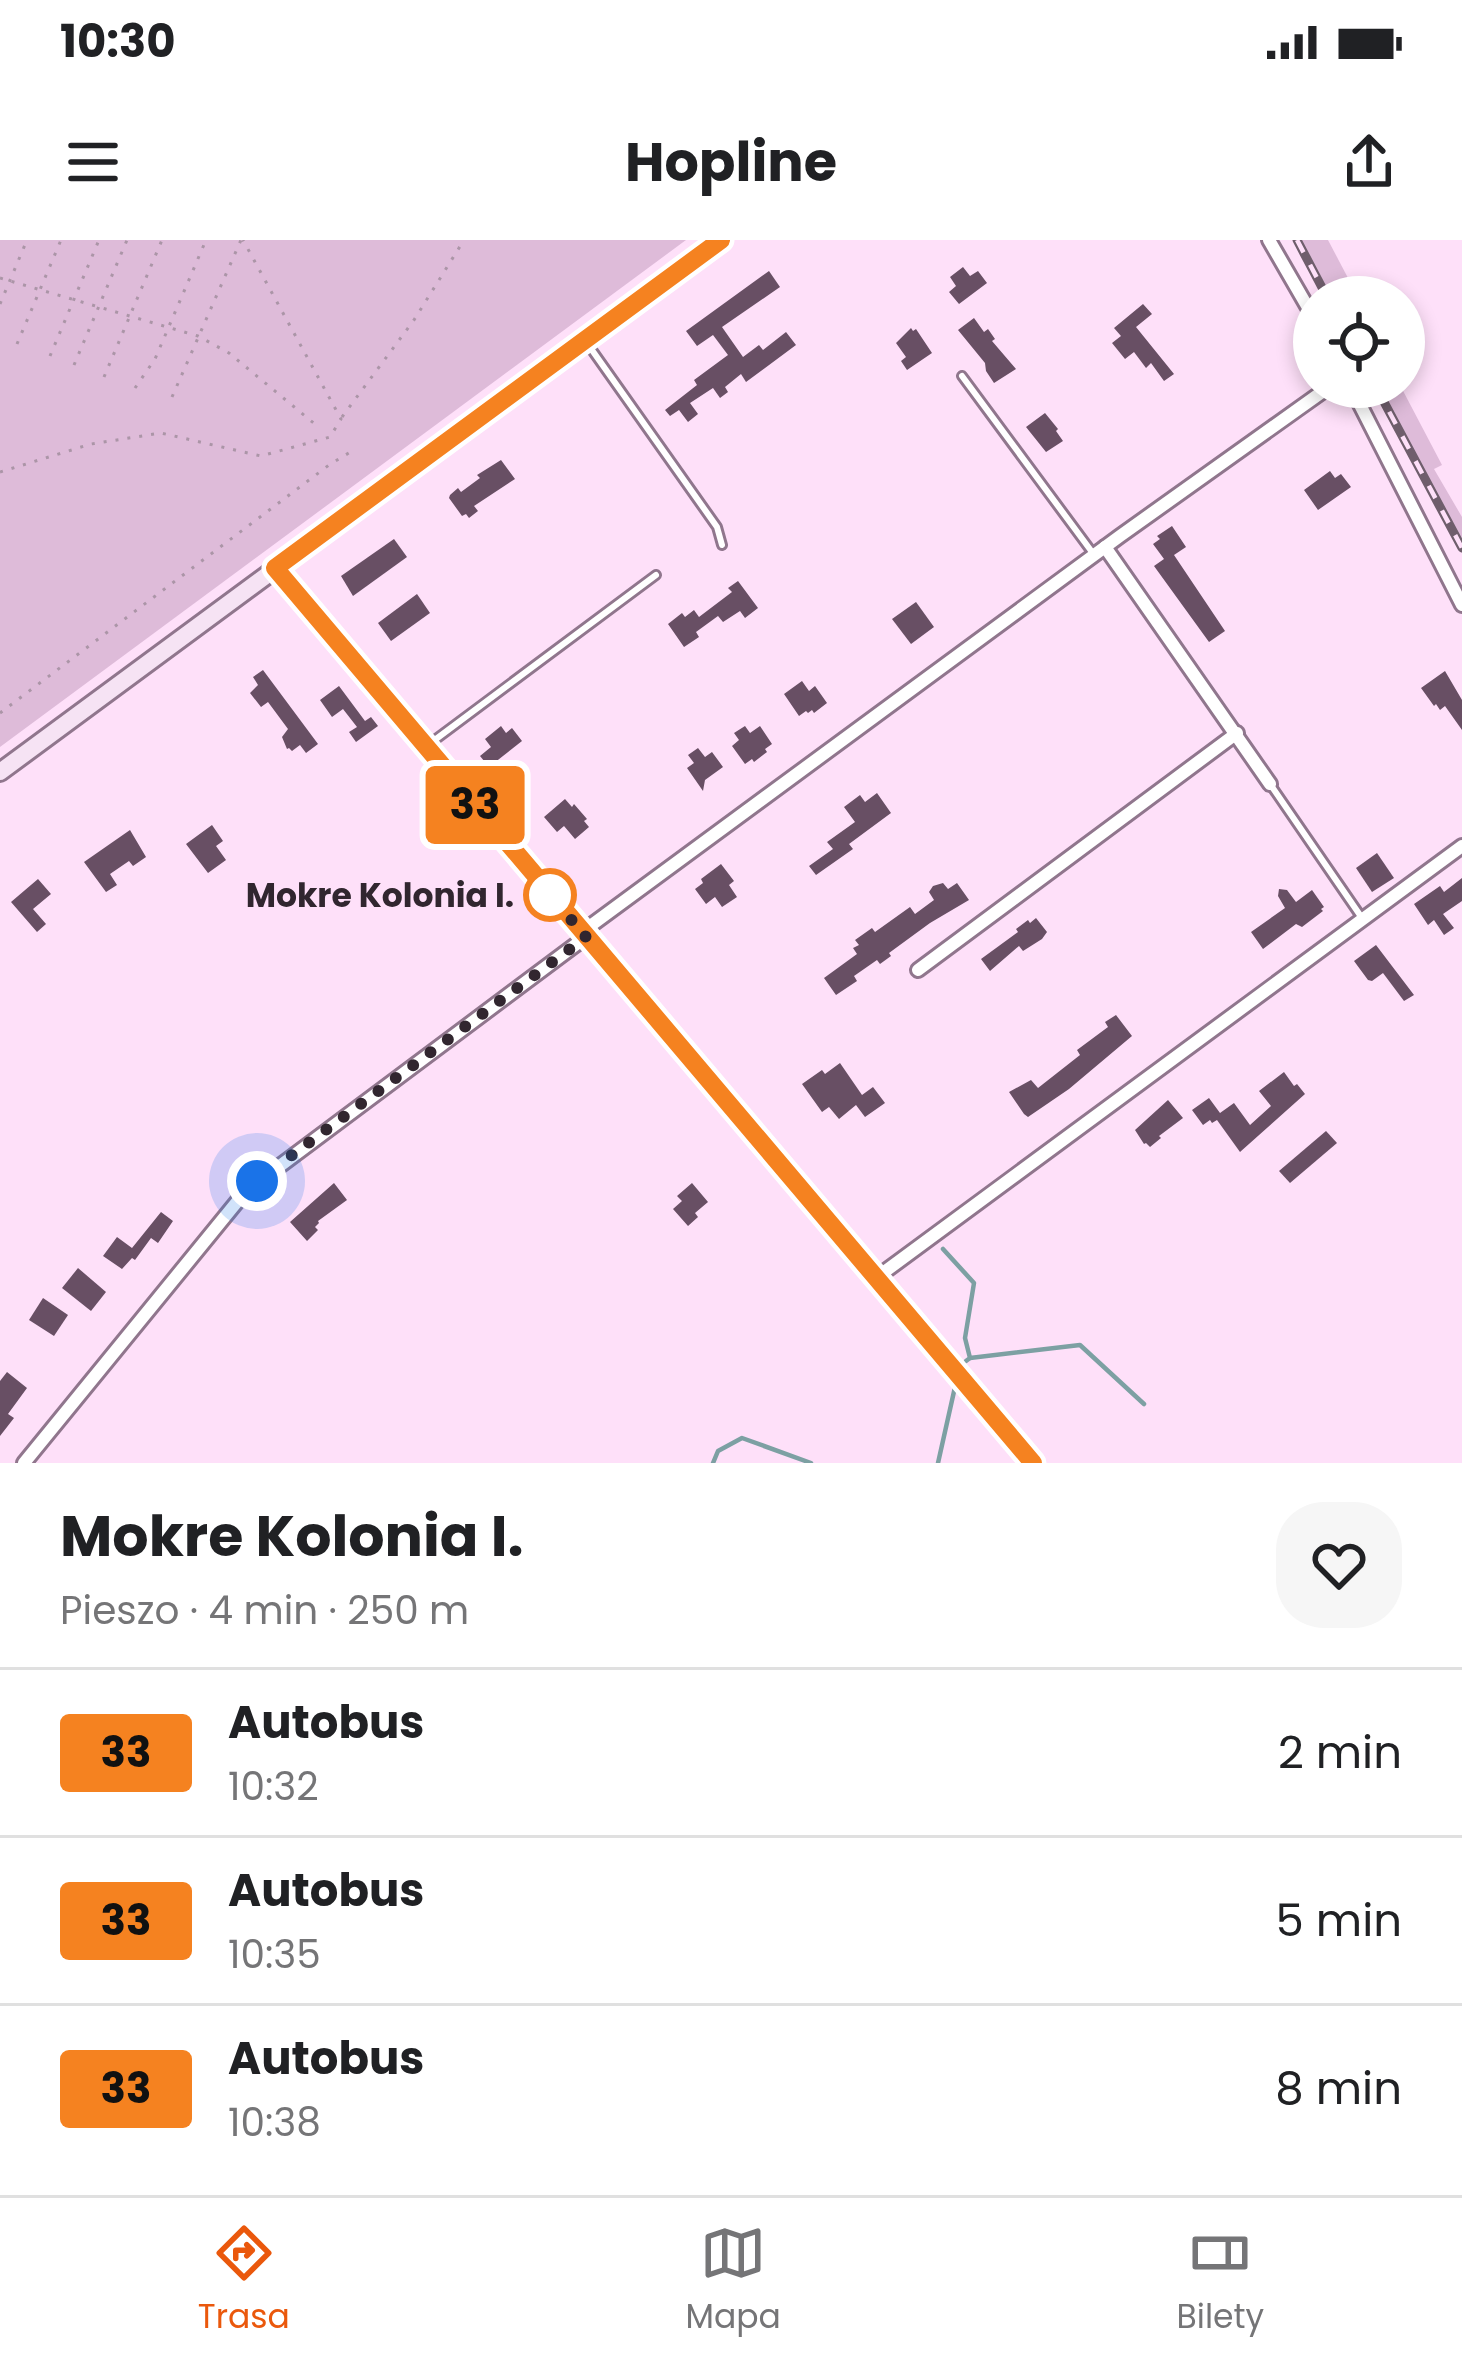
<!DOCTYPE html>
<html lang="pl">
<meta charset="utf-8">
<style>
body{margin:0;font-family:Poppins,sans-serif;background:#f6f6f6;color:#202124;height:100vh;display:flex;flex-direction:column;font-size:45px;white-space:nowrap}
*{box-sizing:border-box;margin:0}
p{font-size:39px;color:#757577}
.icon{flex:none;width:66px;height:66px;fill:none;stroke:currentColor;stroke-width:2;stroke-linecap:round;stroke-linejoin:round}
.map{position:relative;height:1223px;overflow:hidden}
.side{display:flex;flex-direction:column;background:#fff;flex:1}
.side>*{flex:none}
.badge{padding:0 24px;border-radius:9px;font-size:42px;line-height:78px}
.controls{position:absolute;left:1293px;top:36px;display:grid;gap:24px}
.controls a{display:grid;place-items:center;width:132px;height:132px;border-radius:50%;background:#fff;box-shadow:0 6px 18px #0003;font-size:60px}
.you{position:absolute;width:60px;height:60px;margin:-30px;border:9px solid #fff;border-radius:50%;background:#1a73e8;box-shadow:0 0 0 18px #1a73e833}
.map>.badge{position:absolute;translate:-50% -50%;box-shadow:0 0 0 6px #fff}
.round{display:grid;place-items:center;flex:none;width:126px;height:126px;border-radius:48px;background:#f6f6f6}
.summary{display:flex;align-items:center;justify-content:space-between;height:204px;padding:0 60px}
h1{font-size:57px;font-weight:700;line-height:90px}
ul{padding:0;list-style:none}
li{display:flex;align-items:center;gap:36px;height:168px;padding:0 60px;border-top:3px solid #e0e0e0}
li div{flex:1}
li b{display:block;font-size:45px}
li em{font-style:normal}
li .badge{min-width:132px;font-weight:700;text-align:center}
.status{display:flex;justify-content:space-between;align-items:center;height:84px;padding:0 60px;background:#fff;direction:ltr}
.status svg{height:33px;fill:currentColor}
header{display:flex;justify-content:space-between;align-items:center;height:156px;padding:0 60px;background:#fff;font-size:54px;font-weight:700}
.menu{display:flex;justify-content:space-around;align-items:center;height:168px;border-top:3px solid #e0e0e0;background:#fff;font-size:33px;color:#757577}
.menu a{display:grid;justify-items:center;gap:6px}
.menu .selected{color:#ea580c}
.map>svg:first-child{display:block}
</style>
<div class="status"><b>10:30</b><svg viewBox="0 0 49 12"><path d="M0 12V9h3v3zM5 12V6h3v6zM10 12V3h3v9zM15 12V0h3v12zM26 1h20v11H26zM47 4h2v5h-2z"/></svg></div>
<header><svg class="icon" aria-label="menu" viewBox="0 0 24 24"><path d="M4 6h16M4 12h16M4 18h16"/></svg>Hopline<svg class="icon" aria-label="share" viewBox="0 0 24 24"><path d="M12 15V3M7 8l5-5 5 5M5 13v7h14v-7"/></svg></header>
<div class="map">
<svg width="1462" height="1223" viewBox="0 0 1462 1223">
<rect width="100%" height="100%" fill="#fee0f9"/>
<!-- green -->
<g fill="#debbd9">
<path d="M0,0h686l-686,507z"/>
<path d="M1301,0h27l30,57h-26z"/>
<path d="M1380,147h21l41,78 -8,4 28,48v23z"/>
</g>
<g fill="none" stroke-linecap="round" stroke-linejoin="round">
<!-- stream -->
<g stroke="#7da0a3" stroke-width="4.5">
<path d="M943,1009l31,34 -9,55 5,20 -4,3"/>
<path d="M970,1118l110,-13 64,59"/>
<path d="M713,1223l5,-12 24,-13 69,25"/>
<path d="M938,1223l17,-76"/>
</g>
</g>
<!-- building -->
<g fill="#684f64">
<path d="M963,27l7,9 8,-5 9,12 -28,21 -10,-12 7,-6 -6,-9z"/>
<path d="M769,31l11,16 -58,40 21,30 16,-12 4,5 23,-18 10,13 -50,37 -5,-8 -16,13 3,5 -8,6 -7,-10 -23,15 8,11 -10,8 -9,-12 -9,6 -5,-6 32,-25 -3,-5 34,-25 -15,-20 -16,11 -11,-15z"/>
<path d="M1143,64l9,10 -16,13 38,47 -10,7 -13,-18 -5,5 -12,-16 -9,7 -13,-16 9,-7 -7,-8z"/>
<path d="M974,78l10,14 4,-3 7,10 -3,2 24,28 -22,14 -8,-12 -1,-8 -27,-33z"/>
<path d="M911,88l2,3 3,-2 16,24 -25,17 -6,-9 5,-4 -10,-14z"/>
<path d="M1045,173l13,16 -2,2 7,10 -17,11 -20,-25z"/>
<path d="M501,220l14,19 -41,27 4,5 -9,7 -3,-4 -4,2 -13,-18 1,-3 8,-7 3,4 19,-14 -3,-3z"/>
<path d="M1330,231l5,7 6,-4 10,13 -33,23 -14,-20z"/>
<path d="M1172,286l14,21 -12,8 51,76 -16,11 -55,-76 10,-7 -11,-15 7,-5 -3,-3z"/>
<path d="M394,299l13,18 -54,39 -12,-20z"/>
<path d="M738,341l20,27 -13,10 -5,-7 -17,11 -5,-6 -22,16 3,5 -15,10 -16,-23 14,-11 3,4 9,-7 5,7 33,-25 -4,-4z"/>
<path d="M417,354l13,19 -39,28 -13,-18z"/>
<path d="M916,362l18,25 -23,17 -19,-25z"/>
<path d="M263,430l55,74 -12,9 -6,-8 -8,6 -3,-3 -2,1 -5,-12 6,-8 -20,-27 -7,5 -11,-14 8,-8 -5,-8z"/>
<path d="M1445,431l17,29v30l-17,-24 -5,4 -4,-6 -2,2 -13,-18z"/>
<path d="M802,441l7,10 6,-5 12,17 -13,10 -2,-3 -4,3 -2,-2 -7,5 -15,-22z"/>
<path d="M339,446l26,35 6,-4 7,9 -22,16 -7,-10 8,-5 -14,-18 -11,8 -12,-17z"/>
<path d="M501,486l5,7 6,-5 10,13 -33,26 -9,-11 11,-9 -6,-8z"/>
<path d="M745,486l5,7 10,-7 12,18 -7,5 2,3 -13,10 -2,-3 -7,5 -13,-18 7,-6 -5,-7z"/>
<path d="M698,508l7,9 7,-5 11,15 -18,13 -2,11 -16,-23 7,-5 -6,-8z"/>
<path d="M877,553l14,20 -42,31 4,5 -37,26 -7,-9 24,-17 -6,-7 28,-20 -11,-15 16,-12 5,7z"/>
<path d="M565,559l7,8 2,-3 13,15 -3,2 5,6 -14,12 -11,-13 -7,6 -13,-15z"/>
<path d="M212,585l11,16 -7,5 10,14 -18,13 -22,-29z"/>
<path d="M130,590l16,27 -13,9 -4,-5 -19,13 7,11 -11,7 -22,-30z"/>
<path d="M1377,613l17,25 -22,14 -16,-24z"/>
<path d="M721,624l13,17 -5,4 8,12 -15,10 -7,-10 -9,7 -11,-15 8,-6 -2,-4z"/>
<path d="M1462,638v23l-19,13 11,14 -10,7 -10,-15 -6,5 -14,-21 26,-18 4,6z"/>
<path d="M38,639l13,15 -18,15 13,15 -9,8 -26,-30z"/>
<path d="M943,643l5,6 9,-6 12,17 -39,23 -41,30 2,3 -11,8 -3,-4 -23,16 3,5 -21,14 -12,-17 33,-24 -4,-6 6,-3 -4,-5 17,-12 3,4 35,-25 5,7 19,-14 -5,-8 4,-6z"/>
<path d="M1279,649l8,1 9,12 16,-12 12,17 -3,2 2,2 -21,16 -6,-3 -33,25 -12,-17 34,-24 -7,-12z"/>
<path d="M1036,678l11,14 -5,7 -19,12 -4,-5 -29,25 -9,-12 37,-27 -2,-3 12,-9 2,3z"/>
<path d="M1376,705l38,50 -10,6 -21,-28 -11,8 -4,-1 -14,-19z"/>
<path d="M1116,775l16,21 -63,53 -41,28 -4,-3 -15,-22 22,-12 7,8 42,-33 -3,-5 31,-23 -3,-5z"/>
<path d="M840,823l22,32 11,-8 12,16 -20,14 -9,-12 -17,14 -10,-12 -7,5 -20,-28 20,-14 3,4z"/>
<path d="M1284,832l10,14 3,-2 8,10 -65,58 -23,-32 -5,3 -2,-3 -7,5 -11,-15 17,-12 11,15 14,-10 16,22 21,-19 -12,-15z"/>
<path d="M1168,860l15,18 -24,18 2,2 -11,9 -4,-4 -2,1 -9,-14z"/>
<path d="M1326,891l11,12 -47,40 -11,-12z"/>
<path d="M334,943l13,17 -29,21 1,2 -4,4 3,3 -11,11 -17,-19z"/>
<path d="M692,943l16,19 -13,11 3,4 -10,9 -15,-17 9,-8 -5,-5z"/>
<path d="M161,972l12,9 -15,22 -7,-5 -16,22 -3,-2 -10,11 -19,-13 14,-19 15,11z"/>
<path d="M78,1028l28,24 -15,19 -29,-23z"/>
<path d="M43,1058l25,17 -14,21 -25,-16z"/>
<path d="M7,1132l20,16 -19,26 6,4 -14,18v-55z"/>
</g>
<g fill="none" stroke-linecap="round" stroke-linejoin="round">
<!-- lane casing -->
<g stroke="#90768d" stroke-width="12">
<g id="lane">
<path d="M587,103l130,184 5,18"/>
<path d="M962,136l130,176"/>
<path d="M428,505l228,-170"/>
<path d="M1270,544l92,134"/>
</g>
</g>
<!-- street casing -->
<g stroke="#90768d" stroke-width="18">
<g id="street">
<path d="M1269,0l45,78"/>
<path d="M1351,147l111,218"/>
<path d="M1105,307l165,237"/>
<path d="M582,692l538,-396 209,-149"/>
<path d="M918,730l319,-237"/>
<path d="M876,1038l586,-432"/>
<path d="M24,1223l221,-271 341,-255"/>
</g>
</g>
<!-- secondary casing -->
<g stroke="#90768d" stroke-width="22">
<g id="secondary">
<path d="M276,329l757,894"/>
<path d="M0,532l721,-532"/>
</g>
</g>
<!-- path -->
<g stroke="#ab95a7" stroke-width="3" stroke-dasharray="3 9" stroke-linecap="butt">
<path d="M0,38l198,58 31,17 87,72"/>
<path d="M0,64l27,-64"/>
<path d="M17,104l44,-104"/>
<path d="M50,116l49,-116"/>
<path d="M74,125l53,-125"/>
<path d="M104,137l58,-137"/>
<path d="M135,148l20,-29 51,-119"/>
<path d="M172,157l69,-157"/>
<path d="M342,177l72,-97 50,-80"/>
<path d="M0,232l91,-28 70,-11 100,23 69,-19 11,-18 -98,-179"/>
<path d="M0,473l329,-248 23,-14"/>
</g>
<!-- lane -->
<use href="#lane" stroke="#fff" stroke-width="6"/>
<!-- street -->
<use href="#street" stroke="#fff" stroke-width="12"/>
<!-- secondary -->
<use href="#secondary" stroke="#f6e3f4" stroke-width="16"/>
<!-- rail casing -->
<g stroke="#6f5e6c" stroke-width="9">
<g id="rail">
<path d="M1297,0l30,57"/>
<path d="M1376,147l86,161"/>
</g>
</g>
<!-- rail -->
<use href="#rail" stroke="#fee0f9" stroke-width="4.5" stroke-dasharray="14" stroke-linecap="butt"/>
</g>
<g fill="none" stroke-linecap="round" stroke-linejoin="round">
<!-- line casing -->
<g stroke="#fff" stroke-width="27">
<path id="line" d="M721,0l-446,328 758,895"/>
</g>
<!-- line -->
<use href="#line" stroke="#f58220" stroke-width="18"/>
<!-- walk -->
<path stroke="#31262f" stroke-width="12" stroke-dasharray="0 21.6" d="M257,941l329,-244 -45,-53 9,11"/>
</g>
<!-- markers -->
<circle fill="#fff" stroke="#f58220" stroke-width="6" cx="550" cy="655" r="24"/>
<g text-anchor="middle" stroke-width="12" stroke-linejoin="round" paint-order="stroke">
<!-- stop labels -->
<g font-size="33" font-weight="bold" fill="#31262f" stroke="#fee0f9" text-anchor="end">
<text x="514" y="667">Mokre Kolonia I.</text>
</g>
</g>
</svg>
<div class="controls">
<a><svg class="icon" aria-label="locate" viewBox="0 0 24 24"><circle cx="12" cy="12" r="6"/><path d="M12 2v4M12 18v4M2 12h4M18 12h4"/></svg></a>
</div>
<div class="you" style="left:257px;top:941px"></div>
<b class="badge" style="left:475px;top:565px;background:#f58220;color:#111">33</b>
</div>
<section class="side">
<div class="summary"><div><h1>Mokre Kolonia I.</h1><p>Pieszo · 4 min · 250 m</p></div><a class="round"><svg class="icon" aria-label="heart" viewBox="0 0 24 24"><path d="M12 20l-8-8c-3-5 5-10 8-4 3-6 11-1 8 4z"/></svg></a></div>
<ul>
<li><span class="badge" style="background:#f58220;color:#111">33</span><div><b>Autobus</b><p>10:32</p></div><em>2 min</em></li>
<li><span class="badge" style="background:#f58220;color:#111">33</span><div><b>Autobus</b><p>10:35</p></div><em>5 min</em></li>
<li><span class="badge" style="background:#f58220;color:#111">33</span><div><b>Autobus</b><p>10:38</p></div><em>8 min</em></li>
</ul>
</section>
<nav class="menu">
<a class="selected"><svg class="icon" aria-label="directions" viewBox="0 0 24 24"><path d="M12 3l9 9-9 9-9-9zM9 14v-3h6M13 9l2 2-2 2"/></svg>Trasa</a>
<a><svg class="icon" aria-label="map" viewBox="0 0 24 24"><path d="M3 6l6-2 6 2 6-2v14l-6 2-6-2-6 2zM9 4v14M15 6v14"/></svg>Mapa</a>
<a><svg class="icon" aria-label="tickets" viewBox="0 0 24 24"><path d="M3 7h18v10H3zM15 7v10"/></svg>Bilety</a>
</nav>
